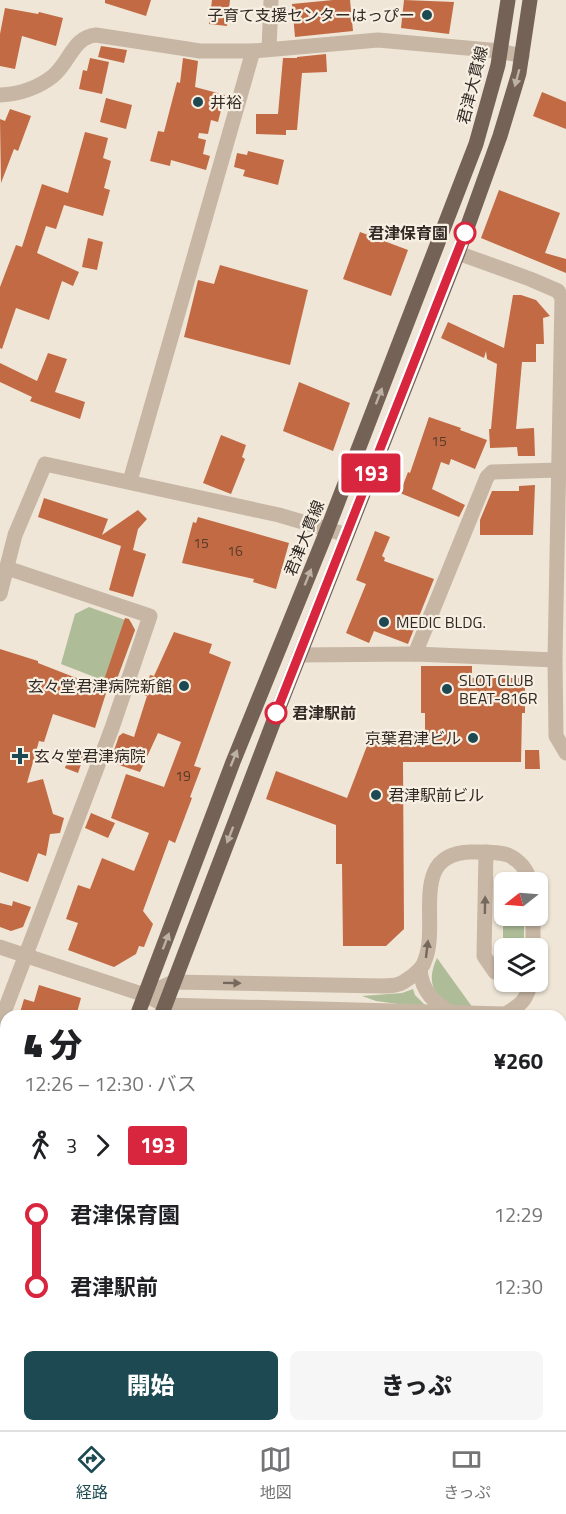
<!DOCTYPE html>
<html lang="ja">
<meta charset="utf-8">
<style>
body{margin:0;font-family:"Titillium Web","Noto Sans JP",sans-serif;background:#f6f6f6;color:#202124;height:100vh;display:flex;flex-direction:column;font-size:22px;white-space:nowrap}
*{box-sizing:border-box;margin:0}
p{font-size:20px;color:#757577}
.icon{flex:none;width:33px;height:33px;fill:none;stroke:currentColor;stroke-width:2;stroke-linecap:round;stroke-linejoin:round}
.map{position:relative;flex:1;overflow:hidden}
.drawer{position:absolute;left:0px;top:1010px;width:567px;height:422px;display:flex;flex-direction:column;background:#fff;border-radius:18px 18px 0 0;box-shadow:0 2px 4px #0004}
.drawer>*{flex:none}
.badge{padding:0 12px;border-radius:4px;font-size:21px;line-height:39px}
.needle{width:39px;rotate:253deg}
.tools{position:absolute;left:494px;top:872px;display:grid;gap:12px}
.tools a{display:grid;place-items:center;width:54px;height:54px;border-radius:9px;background:#fff;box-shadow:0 2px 4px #0004;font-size:30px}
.map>.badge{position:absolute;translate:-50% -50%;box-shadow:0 0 0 3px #fff}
.legs{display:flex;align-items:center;gap:9px;height:66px;padding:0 24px;font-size:20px}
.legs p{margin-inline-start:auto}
.head{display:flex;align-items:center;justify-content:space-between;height:102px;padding:0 24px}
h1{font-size:33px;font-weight:800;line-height:45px}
.action{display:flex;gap:12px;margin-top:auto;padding:12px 24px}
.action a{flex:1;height:69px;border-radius:9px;background:#1d4a52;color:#fff;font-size:24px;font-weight:800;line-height:69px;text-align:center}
.action a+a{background:#f6f6f6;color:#202124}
ul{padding:0 24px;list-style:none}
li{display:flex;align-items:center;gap:21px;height:72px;font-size:22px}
li i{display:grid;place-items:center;width:9px;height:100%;margin:0 8px;background:currentColor}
li i::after{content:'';width:15px;height:15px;margin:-8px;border:4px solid;border-radius:50%;background:#fff}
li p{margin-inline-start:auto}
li:first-child i{background:linear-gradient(#0000 50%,currentColor 0)}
li:last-child i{background:linear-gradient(currentColor 50%,#0000 0)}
.tab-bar{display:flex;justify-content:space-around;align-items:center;height:84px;border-top:2px solid #e0e0e0;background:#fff;font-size:16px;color:#757577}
.tab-bar a{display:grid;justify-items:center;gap:3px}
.tab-bar .active{color:#1d4a52}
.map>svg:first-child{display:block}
</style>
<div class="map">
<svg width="566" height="1430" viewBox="0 0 566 1430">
<rect width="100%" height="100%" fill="#efe6d7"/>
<!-- green -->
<g fill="#aebd98">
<path d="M89,607l42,15 4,8 -20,55 -54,-21 14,-50z"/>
<path d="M518,915h6v33h-20l-1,11v-37h14z"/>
<path d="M437,958l36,50c-6,0 -14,1 -19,-2 -23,-9 -27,-27 -17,-48z"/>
<path d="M413,989l2,6 13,13 -52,-7 -14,-5 40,-3z"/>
</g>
<!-- building -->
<g fill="#c16a43">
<path d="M105,0h46l-5,16 -41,-13z"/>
<path d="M212,0h18l-3,26 -18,-2z"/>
<path d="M333,0h17l3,31 -58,6 -3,-33z"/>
<path d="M404,0l50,2 -5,32 -48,-6z"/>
<path d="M5,8l33,6 1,-2 24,6 -7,28 -34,-10 -7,33 -15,-3v-32z"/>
<path d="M101,46l26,4 -3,13 -26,-6z"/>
<path d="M326,54l1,18 -25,1 -5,57h-11v5l-30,-1v-20h22l5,-56h14v-1z"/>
<path d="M90,58l19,4 -7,32 -23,-5 4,-19 4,1z"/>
<path d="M183,58l15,3 -3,26 30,8 -7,27 -7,-2 -3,14 -9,-1 -1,5 8,2 -3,14 7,2 -4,14 -35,-10 -1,6 -20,-5 8,-30 6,1 13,-50 3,1z"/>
<path d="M542,92l24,10v27l-33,-13z"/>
<path d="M106,98l26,7 -6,24 -26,-7z"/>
<path d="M10,109l21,7 -13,35 -4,-2 -13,34 -1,-64 5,2z"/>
<path d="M85,132l23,6 -5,20 8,3 -7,27 6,2 -7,26 -39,-11 -8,24 -10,-3 -9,27 42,19 -6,14 -11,-5 -13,39 -33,-12 -14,41 -2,-1v-61l16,-42 6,2 20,-63 26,9z"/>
<path d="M248,151l36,9 -6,25 -35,-9 2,-6 -11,-3 3,-14 10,2z"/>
<path d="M499,190l61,23 -15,40 21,6v14l-85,-35z"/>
<path d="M360,232l48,18 -17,46 -48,-17z"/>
<path d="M88,238l15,4 -6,28 -15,-3z"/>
<path d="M220,265l88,25 -18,75 -106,-28 14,-57 16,4z"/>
<path d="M513,295h8l15,5 14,16 -7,2 1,26h-8v18h-14l-6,67 18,-1 1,28h-17l-1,-9 -27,1 -1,-19h2l6,-65 -10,-5 -1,-8 -2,7 -43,-20 7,-16 56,26z"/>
<path d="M48,353l19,6 -12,33 30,10 -5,17 -50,-18 2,-4 -32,-15v-19l37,18z"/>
<path d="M299,382l51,21 -17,48 -50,-20z"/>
<path d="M429,417l32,11 -1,2 27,10 -12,29 -24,-10 -2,6 -8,-3 -9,27 33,16 -6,12 -59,-24 8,-21 2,1z"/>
<path d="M221,435l25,10 -4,12 3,2 -14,35 -28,-11z"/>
<path d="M535,485l-2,50h-53v-15l12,-29h27v-5z"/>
<path d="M44,498l64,21 -6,16 36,-25 9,9 -9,10 -5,21 13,4 -13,43 -24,-7 12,-44 -83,-29z"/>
<path d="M198,517l91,26 -13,46 -23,-7 1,-3 -72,-16 11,-41 3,1z"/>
<path d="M375,531l15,6 -8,19 3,2 -1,3 50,18 -26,65 -34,-13 -5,12 -23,-10 20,-49 -10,-4z"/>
<path d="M125,618l4,1 6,11 -20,54 -11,-4z"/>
<path d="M174,632l38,12 -3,9 22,9 -37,104 7,2 -11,29 2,1 -17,45 -6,-3 -26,71 10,13 -9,23 -5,-1 -3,8 -22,13 -46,-17 10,-27 -12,-4 12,-34 12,4 12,-31 32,13 15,-38 -38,-15 15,-44 38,13 17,-45 -23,-9 -18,39 -30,-10 9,-26 4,-3 11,4 13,-41 -3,-1 6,-20 4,1z"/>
<path d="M0,649l38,12v2l69,27 -12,38 -42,-14 -9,28 -5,-1 -12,42 16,-4 10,35 11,4 -4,15 -10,1 -4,22 -8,-3 -10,29 -28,-10z"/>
<path d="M421,666h51v12h53v35h-3l-1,49h-118l1,167 -18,17h-43l-1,-82h-6v-39l-70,-26 10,-28 71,27 23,-60 55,1v-26h-4z"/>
<path d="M72,748l13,5 -7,20 -13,-5z"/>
<path d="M525,750h14l1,19h-15z"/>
<path d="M91,813l24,10 -7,15 -23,-10z"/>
<path d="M13,901l18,6 -8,20 -12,4 -11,-4v-24l12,3z"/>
<path d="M39,985l42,13 -5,18h-57l5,-17 10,3z"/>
</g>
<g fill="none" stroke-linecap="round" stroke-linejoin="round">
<!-- minor -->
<g stroke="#c7b6a4" stroke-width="15">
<path d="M269,49l2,-49"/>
<path d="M0,95c19,-1 38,-7 53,-19 17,-14 20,-39 43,-41l104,16h53l125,-11 122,11 22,5"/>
<path d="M130,481l123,-430"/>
<path d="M0,594l15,-59 30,-71 234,51 68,20"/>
<path d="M415,654l72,-177 5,-5 67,-2"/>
<path d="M299,655l116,-1 140,6 7,-362 -4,-7 -28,-12 -72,-26"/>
<path d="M555,660l1,76 10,17"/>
<path d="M486,852l-2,104 11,16h9"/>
<path d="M533,915v33"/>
<path d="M0,947l145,48 20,10 340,9c16,-9 22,-14 26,-33"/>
<path d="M420,970c2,22 14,32 32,44"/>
<path d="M145,995l28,-13 208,4c6,0 13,0 18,-2 4,-1 8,-5 12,-7 6,-5 12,-9 14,-17 15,-37 -17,-107 46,-108 11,0 26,-1 37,3 11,5 20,15 22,27"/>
<path d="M0,1023l112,-295 38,-112 -143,-48"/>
<path d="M561,1210h5"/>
<path d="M301,1425l215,5"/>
<path d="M39,1430v-5"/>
<path d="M59,1430l1,-5"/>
<path d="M196,1430v-5"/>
</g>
<!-- major -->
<g stroke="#746256" stroke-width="15">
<path d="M137,1016l96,-254 91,-224 152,-394 22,-79 10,-65"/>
<path d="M161,1016l120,-314 177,-449 42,-117 19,-63 11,-73"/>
<path d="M0,1377l6,-14"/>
<path d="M0,1398l6,-4"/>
</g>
</g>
<!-- one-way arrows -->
<defs><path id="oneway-solid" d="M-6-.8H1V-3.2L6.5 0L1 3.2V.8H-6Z" transform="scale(1.5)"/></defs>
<g fill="#bdb0a4">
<use href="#oneway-solid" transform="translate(517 78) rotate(105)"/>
<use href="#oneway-solid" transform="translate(379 396) rotate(-69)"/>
<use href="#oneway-solid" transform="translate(308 577) rotate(-68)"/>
<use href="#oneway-solid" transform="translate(234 758) rotate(-68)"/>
<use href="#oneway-solid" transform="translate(230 835) rotate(111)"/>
<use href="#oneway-solid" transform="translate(166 941) rotate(-69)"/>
</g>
<g fill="#75695e">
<use href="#oneway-solid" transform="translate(485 905) rotate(-89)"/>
<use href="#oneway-solid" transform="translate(427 949) rotate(-83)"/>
<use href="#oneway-solid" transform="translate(232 983) rotate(1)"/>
</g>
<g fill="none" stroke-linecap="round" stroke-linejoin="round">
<!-- line-1 casing -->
<g stroke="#fff" stroke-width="14">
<path id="line-1" d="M276,713l189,-480"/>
</g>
<!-- line-1 -->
<use href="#line-1" stroke="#d7263d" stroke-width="9"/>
</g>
<!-- markers -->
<g fill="#1d4a52" stroke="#f8efe3" stroke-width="2">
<circle cx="427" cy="15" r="6"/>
<circle cx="198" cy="102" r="6"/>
<circle cx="384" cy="622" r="6"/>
<circle cx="184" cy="686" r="6"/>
<circle cx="447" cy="689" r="6"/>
<circle cx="473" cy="738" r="6"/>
<path d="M17 747h6v6h6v6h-6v6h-6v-6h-6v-6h6z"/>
<circle cx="376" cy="795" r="6"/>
</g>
<g fill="#fff" stroke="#d7263d" stroke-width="3">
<circle cx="465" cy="233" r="10"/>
<circle cx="276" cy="713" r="10"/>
</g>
<g text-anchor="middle" stroke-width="4.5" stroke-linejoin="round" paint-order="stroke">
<!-- number labels -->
<g font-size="14" fill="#563a2c">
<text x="439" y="446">15</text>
<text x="201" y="548">15</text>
<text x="235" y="556">16</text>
<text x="183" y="781">19</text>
</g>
<!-- poi labels -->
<g font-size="16" fill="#322a25" stroke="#f8efe3" text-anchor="start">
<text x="415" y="21" text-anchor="end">子育て支援センターはっぴー</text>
<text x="210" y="108">井裕</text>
<text x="396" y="628">MEDIC BLDG.</text>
<text x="459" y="686">SLOT CLUB<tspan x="459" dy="18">BEAT-816R</tspan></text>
<text x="172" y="692" text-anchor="end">玄々堂君津病院新館</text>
<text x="461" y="744" text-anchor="end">京葉君津ビル</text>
<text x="34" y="762">玄々堂君津病院</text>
<text x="388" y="801">君津駅前ビル</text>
</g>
<!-- street labels -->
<g font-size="16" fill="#322a25" stroke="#f8efe3">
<text transform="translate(472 85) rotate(-76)" y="6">君津大貫線</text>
<text transform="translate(304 538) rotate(-68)" y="6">君津大貫線</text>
</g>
<!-- stop labels -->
<g font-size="16" font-weight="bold" fill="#322a25" stroke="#f8efe3" text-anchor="end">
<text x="448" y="239">君津保育園</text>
<text x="292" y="719" text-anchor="start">君津駅前</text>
</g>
</g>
</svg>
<div class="tools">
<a><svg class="needle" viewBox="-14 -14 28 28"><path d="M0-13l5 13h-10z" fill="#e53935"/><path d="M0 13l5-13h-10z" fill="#757577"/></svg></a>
<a><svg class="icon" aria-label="layers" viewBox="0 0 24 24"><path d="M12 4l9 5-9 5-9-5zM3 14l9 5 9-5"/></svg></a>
</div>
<b class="badge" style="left:371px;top:473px;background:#d7263d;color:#fff">193</b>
<section class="drawer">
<div class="head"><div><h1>4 分</h1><p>12:26 – 12:30 · バス</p></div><b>¥260</b></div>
<div class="legs"><svg class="icon" aria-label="walk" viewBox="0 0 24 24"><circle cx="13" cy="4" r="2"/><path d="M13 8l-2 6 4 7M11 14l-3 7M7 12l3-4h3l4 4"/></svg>3<svg class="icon" aria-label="forward" viewBox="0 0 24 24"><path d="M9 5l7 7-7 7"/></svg><b class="badge" style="background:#d7263d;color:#fff">193</b></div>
<ul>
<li><i style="color:#d7263d"></i><b>君津保育園</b><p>12:29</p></li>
<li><i style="color:#d7263d"></i><b>君津駅前</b><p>12:30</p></li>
</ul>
<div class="action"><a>開始</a><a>きっぷ</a></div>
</section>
</div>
<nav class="tab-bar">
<a class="active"><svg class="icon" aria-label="directions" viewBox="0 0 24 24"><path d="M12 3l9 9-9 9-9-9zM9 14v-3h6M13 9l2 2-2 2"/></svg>経路</a>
<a><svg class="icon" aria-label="map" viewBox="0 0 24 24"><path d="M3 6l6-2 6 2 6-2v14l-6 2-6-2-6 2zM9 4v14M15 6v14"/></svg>地図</a>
<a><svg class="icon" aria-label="tickets" viewBox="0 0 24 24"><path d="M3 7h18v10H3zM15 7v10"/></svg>きっぷ</a>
</nav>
